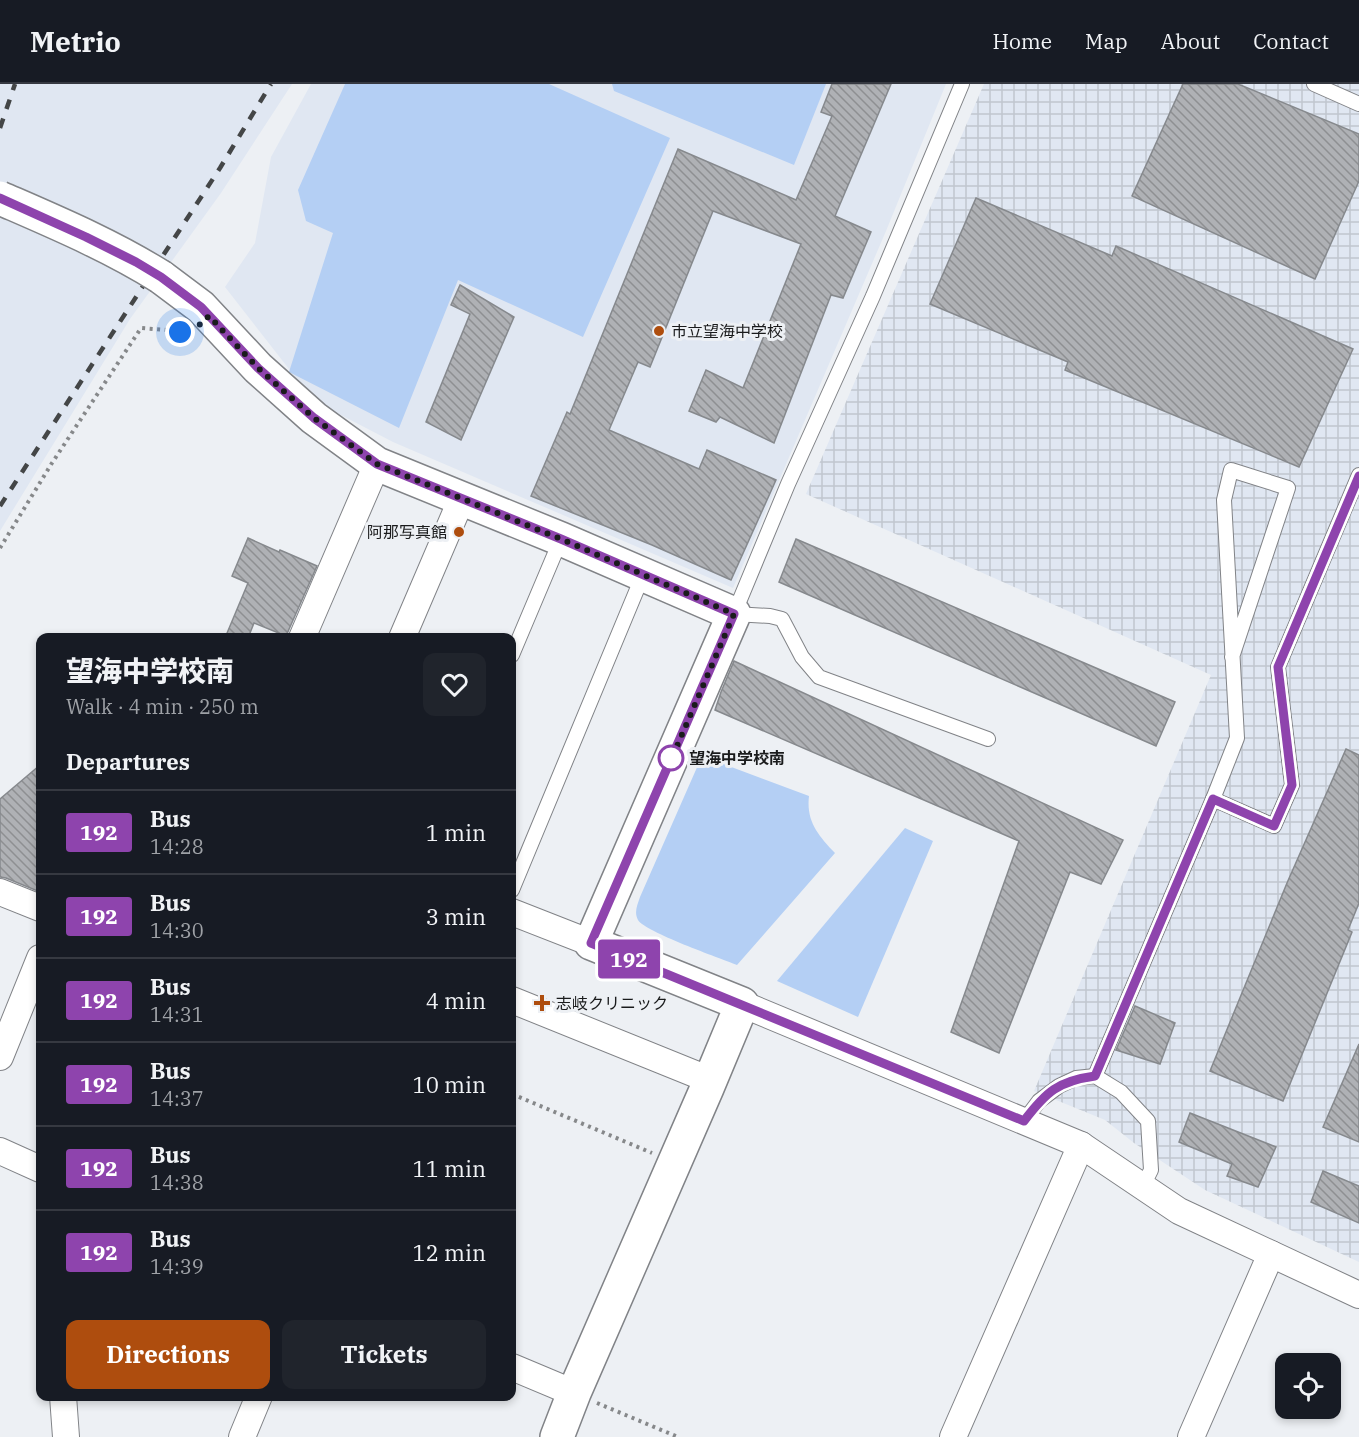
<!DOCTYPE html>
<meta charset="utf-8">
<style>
body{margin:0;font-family:"IBM Plex Serif","Noto Sans JP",serif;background:#20242c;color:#f1f3f6;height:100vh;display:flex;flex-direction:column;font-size:22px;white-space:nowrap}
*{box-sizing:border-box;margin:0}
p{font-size:20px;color:#9ea1a6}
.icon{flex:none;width:33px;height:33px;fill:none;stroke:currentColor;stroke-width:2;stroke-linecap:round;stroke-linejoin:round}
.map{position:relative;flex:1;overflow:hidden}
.panel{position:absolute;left:36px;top:549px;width:480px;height:768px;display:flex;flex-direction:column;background:#171b24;border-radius:12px;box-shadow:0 3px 9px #0003}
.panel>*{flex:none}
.badge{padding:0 12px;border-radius:4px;font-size:21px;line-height:39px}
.buttons{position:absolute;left:1275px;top:1269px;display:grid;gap:12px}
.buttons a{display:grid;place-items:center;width:66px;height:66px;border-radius:12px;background:#171b24;box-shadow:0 3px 9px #0003;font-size:30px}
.you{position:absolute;width:30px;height:30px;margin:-15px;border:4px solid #fff;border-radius:50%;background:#1a73e8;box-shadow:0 0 0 9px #1a73e833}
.map>.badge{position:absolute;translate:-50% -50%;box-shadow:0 0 0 3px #fff}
h2{padding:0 30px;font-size:22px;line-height:54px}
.round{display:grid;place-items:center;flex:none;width:63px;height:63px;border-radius:12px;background:#20242c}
.headline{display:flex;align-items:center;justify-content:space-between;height:102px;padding:0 30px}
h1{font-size:28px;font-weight:800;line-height:45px}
.cta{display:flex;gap:12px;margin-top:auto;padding:12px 30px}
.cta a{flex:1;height:69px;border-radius:12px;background:#ae4d0e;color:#fff;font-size:24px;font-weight:800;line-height:69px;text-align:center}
.cta a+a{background:#20242c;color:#f1f3f6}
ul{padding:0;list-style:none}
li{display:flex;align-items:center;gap:18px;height:84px;padding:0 30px;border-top:2px solid #363941}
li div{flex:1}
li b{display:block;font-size:22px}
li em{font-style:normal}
li .badge{min-width:66px;font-weight:700;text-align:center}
header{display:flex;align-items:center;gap:36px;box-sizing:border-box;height:84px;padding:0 30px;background:#171b24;border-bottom:2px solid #363941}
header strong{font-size:28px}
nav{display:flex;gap:33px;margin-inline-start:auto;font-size:21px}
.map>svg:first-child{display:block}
</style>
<header>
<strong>Metrio</strong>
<nav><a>Home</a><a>Map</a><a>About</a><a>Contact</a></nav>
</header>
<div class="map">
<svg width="1359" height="1353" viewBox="0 0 1359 1353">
<defs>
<pattern id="industrial-grid" width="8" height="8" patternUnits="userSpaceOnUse" patternTransform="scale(1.5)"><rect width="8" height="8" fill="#e0e7f2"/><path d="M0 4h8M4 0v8" fill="none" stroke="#c0c6cf"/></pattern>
<pattern id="building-back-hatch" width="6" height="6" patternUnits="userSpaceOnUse" patternTransform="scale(1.5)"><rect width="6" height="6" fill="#afb1b5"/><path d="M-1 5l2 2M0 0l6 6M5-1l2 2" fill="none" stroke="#8e8f92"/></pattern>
</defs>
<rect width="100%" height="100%" fill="#edf0f4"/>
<!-- built -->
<g fill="#e0e7f2">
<path d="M0,0h292l-71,109 -91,126 -130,212z"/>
<path d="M311,0h635l-60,147 -153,357 -340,-146 -79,-41 -89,-114 30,-44 16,-86z"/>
</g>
<!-- industrial -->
<path fill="url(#industrial-grid)" d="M984,0h375v1178l-154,-72 -71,-47 -29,-23 -71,-29 177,-416 -405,-181z"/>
<!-- green -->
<g fill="#b4cff4">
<path d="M345,0h204l121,54 -87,199 -125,-57 -59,148 -110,-56 44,-139 -27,-12 -8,-31z"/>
<path d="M612,0h214l-32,81 -180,-74z"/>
<path d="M702,672l107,40c-3,25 9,39 26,57l-98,112c-17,-7 -92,-33 -99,-45 -4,-8 -1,-14 2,-23z"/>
<path d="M905,744l28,13 -75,176 -81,-36z"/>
</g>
<!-- building -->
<g fill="url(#building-back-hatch)" stroke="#86898d" stroke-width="1.5">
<path d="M832,0h59l-56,132 36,16 -28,66 -12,-3 -57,148 -54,-26 -4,5 -27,-11 17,-41 37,18 58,-144 -88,-33 -63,156 -12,-5 -29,68 90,39 8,-19 69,30 -45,100 -79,-35 -121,-49 36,-84 3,2 108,-265 118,51 36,-84 -11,-4z"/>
<path d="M1183,0h55l121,50v47l-44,98 -183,-83z"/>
<path d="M976,114l136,58 4,-10 237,103 -54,118 -234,-97 3,-8 -138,-58z"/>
<path d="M460,201l54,32 -53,123 -35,-18 44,-108 -19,-9z"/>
<path d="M248,454l31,14 1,-2 37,16 -31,70 -32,-13 -6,15h-23l23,-55 -16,-7z"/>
<path d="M796,455l379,163 -19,44 -377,-164z"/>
<path d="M734,577l389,179 -22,44 -31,-12 -71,181 -48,-21 68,-191 -304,-131 6,-18z"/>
<path d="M1346,665l13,6v148l-11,27 4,2 -69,169 -73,-30 77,-188z"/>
<path d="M40,681v127l-34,-14 -6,-1v-78z"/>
<path d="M1135,922l40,17 -15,41 -44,-14z"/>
<path d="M1359,960v98l-36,-15z"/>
<path d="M1190,1029l86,34 -18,40 -31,-11 5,-12 -53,-22z"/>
<path d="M1323,1087l36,15v37l-48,-21z"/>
</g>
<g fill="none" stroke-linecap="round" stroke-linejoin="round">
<!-- service casing -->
<g stroke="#818387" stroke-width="16">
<g id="service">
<path d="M962,0l-89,212 -85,188 -54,130 36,2 12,3 20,38 17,20 169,62"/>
<path d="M1314,0l45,20"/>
<path d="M512,571l49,-116"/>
<path d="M1213,715l24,-61 -13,-238 7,-30 57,18 -56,169"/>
<path d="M512,806l131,-315"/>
<path d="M1095,992l118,-277 61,27 18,-41 -14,-118 81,-192"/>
<path d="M1024,1037l15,-20 20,-15 17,-8 19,-2 26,16 27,29 3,49 -8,16"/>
</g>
</g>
<!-- minor casing -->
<g stroke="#818387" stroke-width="28">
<g id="minor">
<path d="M302,554l75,-174"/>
<path d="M402,554l60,-140"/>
<path d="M0,808l40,16"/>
<path d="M512,828l79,31"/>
<path d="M512,916l198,80"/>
<path d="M742,920l339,141 98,66 180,84"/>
<path d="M0,973l40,-99"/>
<path d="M0,1067l40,18"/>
<path d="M512,1283l62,26"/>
<path d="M63,1312l3,41"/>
<path d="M242,1353l17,-41"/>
<path d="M953,1353l128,-292"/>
<path d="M1191,1353l80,-183"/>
</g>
</g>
<!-- tertiary casing -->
<g stroke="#818387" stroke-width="36">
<path id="tertiary" d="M161,193l40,30 57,61 56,50 63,46 184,75 173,75 -143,329 151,61 -35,84 -133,305 -17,44"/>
</g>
<!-- path -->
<g stroke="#86888a" stroke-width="4" stroke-dasharray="3 4.5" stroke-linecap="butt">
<path d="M0,464l52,-85 89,-135 39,3 7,-1"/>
<path d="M512,1010l140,59"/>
<path d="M597,1319l81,34"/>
</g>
<!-- service -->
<use href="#service" stroke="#fff" stroke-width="14"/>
<!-- minor -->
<use href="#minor" stroke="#fff" stroke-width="26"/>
<!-- tertiary -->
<use href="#tertiary" stroke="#fff" stroke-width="33"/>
<!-- rail -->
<g stroke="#444647" stroke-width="4.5" stroke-dasharray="10 10" stroke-linecap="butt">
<path d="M0,44l15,-44"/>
<path d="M0,422l220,-338 51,-84"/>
</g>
<!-- tertiary-bridge casing -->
<g stroke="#818387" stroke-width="36" stroke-linecap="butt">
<path id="tertiary-bridge" d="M0,114c55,24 110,47 161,79"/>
</g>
<!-- tertiary-bridge -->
<use href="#tertiary-bridge" stroke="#fff" stroke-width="33"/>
</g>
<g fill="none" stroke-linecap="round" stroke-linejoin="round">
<!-- line casing -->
<g stroke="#fff" stroke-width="14">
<path id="line" d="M0,114l86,39 50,25 25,15 40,30 57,61 56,50 63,46 184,75 173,75 -143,329 433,178c22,-29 34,-40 71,-45l118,-277 61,27 18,-41 -14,-118 81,-191"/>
</g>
<!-- line -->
<use href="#line" stroke="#8e44ad" stroke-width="9"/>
<!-- walk -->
<path stroke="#1a1b1c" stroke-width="6" stroke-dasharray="0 10.8" d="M180,248l16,-4 13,-12 49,52 56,50 63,46 184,75 173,75 -66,153 3,-9"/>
</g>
<!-- markers -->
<g fill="#ae4d0e" stroke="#edf0f4" stroke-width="2">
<circle cx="659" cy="247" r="6"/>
<circle cx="459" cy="448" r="6"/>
<path d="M539 910h6v6h6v6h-6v6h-6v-6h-6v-6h6z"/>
</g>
<circle fill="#fff" stroke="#8e44ad" stroke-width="3" cx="671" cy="674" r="12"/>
<g text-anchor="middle" stroke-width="6" stroke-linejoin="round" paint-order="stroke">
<!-- poi labels -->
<g font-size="16" fill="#1a1b1c" stroke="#edf0f4" text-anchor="start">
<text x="671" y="253">市立望海中学校</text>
<text x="447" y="454" text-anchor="end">阿那写真館</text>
<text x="556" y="925">志岐クリニック</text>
</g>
<!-- stop labels -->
<g font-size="16" font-weight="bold" fill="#1a1b1c" stroke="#edf0f4" text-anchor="start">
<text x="689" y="680">望海中学校南</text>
</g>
</g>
</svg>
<div class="buttons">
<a><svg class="icon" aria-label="locate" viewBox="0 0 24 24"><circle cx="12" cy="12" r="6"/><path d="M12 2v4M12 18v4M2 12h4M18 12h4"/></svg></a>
</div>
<div class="you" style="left:180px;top:248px"></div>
<b class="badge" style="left:629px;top:875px;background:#8e44ad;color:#fff">192</b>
<section class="panel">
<div class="headline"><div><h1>望海中学校南</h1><p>Walk · 4 min · 250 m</p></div><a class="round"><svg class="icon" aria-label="heart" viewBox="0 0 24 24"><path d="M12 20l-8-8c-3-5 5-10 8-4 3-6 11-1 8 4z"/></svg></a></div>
<h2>Departures</h2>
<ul>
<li><span class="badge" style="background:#8e44ad;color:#fff">192</span><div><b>Bus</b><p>14:28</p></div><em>1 min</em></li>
<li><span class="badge" style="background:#8e44ad;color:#fff">192</span><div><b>Bus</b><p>14:30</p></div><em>3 min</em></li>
<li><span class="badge" style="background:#8e44ad;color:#fff">192</span><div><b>Bus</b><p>14:31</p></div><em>4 min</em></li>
<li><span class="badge" style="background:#8e44ad;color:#fff">192</span><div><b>Bus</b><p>14:37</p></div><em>10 min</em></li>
<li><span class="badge" style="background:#8e44ad;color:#fff">192</span><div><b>Bus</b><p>14:38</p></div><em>11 min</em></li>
<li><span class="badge" style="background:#8e44ad;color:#fff">192</span><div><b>Bus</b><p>14:39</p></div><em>12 min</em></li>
</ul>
<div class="cta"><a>Directions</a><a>Tickets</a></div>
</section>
</div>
